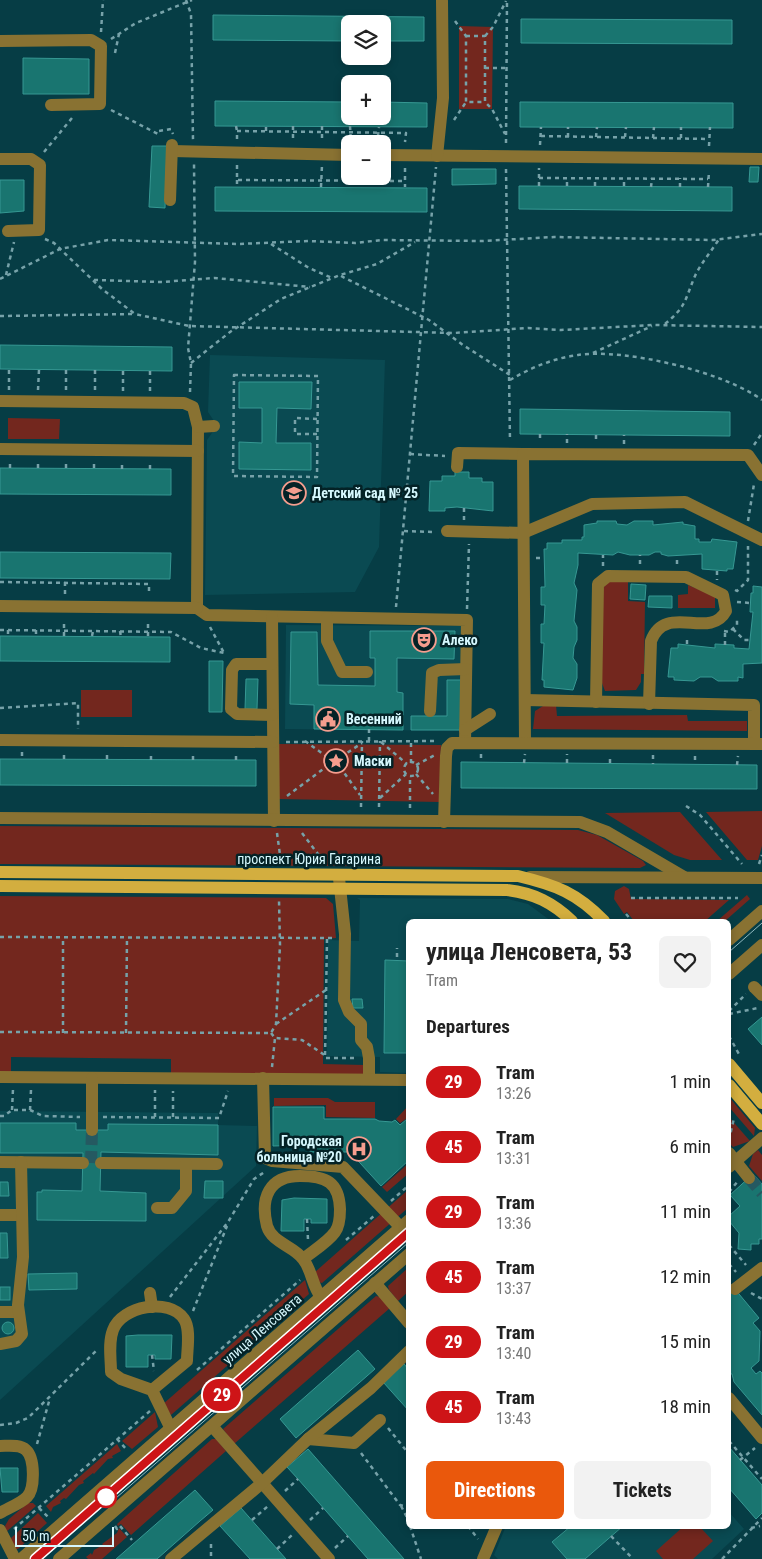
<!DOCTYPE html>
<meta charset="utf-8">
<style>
body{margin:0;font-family:"Roboto Condensed",sans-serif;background:#f2f2f2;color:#222;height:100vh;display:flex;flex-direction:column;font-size:19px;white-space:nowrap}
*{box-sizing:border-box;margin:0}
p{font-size:16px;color:#767676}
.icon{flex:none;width:28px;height:28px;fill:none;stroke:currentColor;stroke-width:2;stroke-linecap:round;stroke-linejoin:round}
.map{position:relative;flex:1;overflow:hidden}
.side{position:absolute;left:406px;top:919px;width:325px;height:610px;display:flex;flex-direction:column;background:#fff;border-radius:8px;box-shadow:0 2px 8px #0003}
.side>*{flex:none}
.badge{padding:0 10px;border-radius:16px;font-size:18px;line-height:32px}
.fabs{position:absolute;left:341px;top:15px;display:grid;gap:10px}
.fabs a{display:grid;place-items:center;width:50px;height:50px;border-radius:8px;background:#fff;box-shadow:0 2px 8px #0003;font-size:25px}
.scale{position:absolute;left:15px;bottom:12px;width:99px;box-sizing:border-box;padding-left:5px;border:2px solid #d6f8fe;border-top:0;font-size:14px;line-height:18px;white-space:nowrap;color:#d6f8fe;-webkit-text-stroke:4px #042226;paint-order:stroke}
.map>.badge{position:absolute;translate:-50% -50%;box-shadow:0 0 0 2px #fff}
h2{padding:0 20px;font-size:19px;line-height:45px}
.round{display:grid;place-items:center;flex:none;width:52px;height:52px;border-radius:8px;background:#f2f2f2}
.summary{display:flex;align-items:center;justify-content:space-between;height:85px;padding:0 20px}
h1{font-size:24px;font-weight:700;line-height:38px}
.action{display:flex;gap:10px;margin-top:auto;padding:10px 20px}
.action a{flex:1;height:58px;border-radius:8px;background:#ea580c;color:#fff;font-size:20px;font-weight:700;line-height:58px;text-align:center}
.action a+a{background:#f2f2f2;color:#222}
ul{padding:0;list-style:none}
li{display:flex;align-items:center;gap:15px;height:65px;padding:0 20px}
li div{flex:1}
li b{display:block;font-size:19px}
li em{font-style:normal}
li .badge{min-width:55px;font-weight:700;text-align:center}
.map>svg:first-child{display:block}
</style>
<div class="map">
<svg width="762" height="1559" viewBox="0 0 762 1559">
<rect width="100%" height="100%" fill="#063d45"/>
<!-- built -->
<g fill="#0a4a52">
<path d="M210,355l175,5 -6,187 -24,45 -150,3 2,-155 7,-10v-9l-6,-9z"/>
<path d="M286,625l185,1 -1,105 -185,-2z"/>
<path d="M357,898l151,1 20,5 23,17h-142v152l-29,-1v-15l-53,-1 1,-116 31,1 1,-41z"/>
<path d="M0,1111l218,2v12l39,1 -1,40 -256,234z"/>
<path d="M729,1512l15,17 -32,30h-214l-4,-4 12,-29h223z"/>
</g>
<!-- green -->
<g fill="#73271e">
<path d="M459,26l34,1 -1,82h-33z"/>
<path d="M8,418l52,1 -1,20h-51z"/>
<path d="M628,581v20l17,1 -1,72h-3v8l-5,8 -31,1 -3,-8v-94l6,-7z"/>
<path d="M688,585l27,11v12h-37v-13l10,-1z"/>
<rect x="81" y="690" width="51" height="27"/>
<path d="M556,705l1,11 130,-1 1,6h59v10l-214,-2 2,-18 8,-5z"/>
<path d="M278,744l163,1 -2,57 -161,-3z"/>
<path d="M762,811v35l-4,14h-11l-41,-48z"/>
<path d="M680,812l42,48h-32l-16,-5 -69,-42z"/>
<path d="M0,826l578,4 19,5 46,26 3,4 -6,3 -640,-4z"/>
<path d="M624,886l5,3 2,10 98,1 -24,21h-71l-7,-9 -3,2 -10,-15 1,-8z"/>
<path d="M747,895l3,4 -25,22h-8z"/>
<path d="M0,896l326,2 7,6 3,34 -12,1 -1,125 42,1v10l-194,-2v-14l-160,-2v15h-11z"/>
<path d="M729,1097l26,31 -1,8 -25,-29z"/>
<path d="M274,1098h54l7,4h40v16l-49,-1v-12l-52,1z"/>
<path d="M409,1105v12l-9,6 -4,-4z"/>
<path d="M729,1117l21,24 -17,6 -4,-4z"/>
<path d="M758,1150l4,5v26l-13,-15 4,-12z"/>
<path d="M409,1163v10l-22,19 -5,-5z"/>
<path d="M409,1189v18l-87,76 -4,-1 -3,-10z"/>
<path d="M409,1267v24l-11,10 -9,-11 -1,-4z"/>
<path d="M305,1280l4,14 -138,121 -8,-11z"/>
<path d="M376,1296l4,1 10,11 -156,136 -11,-15z"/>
<path d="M155,1412l3,15 -26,22 -10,-8z"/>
<path d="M212,1439h4l10,12 -95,84 -10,-11 -3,2 -1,-2z"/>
<path d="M117,1444l4,7 -9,5 1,2 -5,1 -14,15 -1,-1 -10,8 1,2 -5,2 -13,14 -2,-1 -4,3 1,2 -8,4 -2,5 -5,-6z"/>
<path d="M28,1503h5l3,3 -30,26 -1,-6 4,-7z"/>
<path d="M38,1513l9,10 -29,26h-3l-5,-10z"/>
<path d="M684,1526h15l14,15 -20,18h-30l-7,-8z"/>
<path d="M119,1528l8,9 -25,22h-14l-2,-2 5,-4 1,2 2,-5 9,-5 -1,-1 15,-11z"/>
</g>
<!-- building -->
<g fill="#197570" stroke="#369893">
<path d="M213,15l211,2v24h-42v-17h-32v17l-137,-1z"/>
<path d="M521,19l211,1v24l-211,-1z"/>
<path d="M23,58l66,1v35h-66z"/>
<path d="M215,101l135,1v14h32v-14l45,1v24l-212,-1z"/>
<path d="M520,102l213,1v25l-213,-1z"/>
<path d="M152,146h15l-2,62 -16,-1z"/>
<path d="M750,167h9l-1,15h-9z"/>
<path d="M452,169h44v15l-44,1z"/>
<path d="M0,180h24v31l-24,2z"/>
<path d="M519,186l213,1v24l-213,-2z"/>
<path d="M215,187l212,1v24l-212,-1z"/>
<path d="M0,345l172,2v24l-172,-2z"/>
<path d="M239,382h73l-1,27 -34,-1 -1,35h35v27l-72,-1v-27l23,1v-35h-23z"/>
<path d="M520,409l210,3v24l-210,-2z"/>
<path d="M0,468l171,1v26l-171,-1z"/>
<path d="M455,472h14v6h13v4h11v29l-36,-4 -12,1v3h-16l1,-30h12v-5h13z"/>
<path d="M597,521h19l1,3 10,1 7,-4h19v4l30,-3v2l12,2v13h4v3h12l1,-3 25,3 -4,27h-6v2l-25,-2v-15l-34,2 -7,-2v-2h-6l-6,3h-19l-12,-3 -5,3 -35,-2v12l-4,18 3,7 -3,31 3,6v13l-3,7 -1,11 4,6v14l-4,12 -29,-3v-7h-2l2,-37h-3v-19h3l1,-19h-4v-18h4l-1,-38h3v-6h15v-3h20v-3h2v-12l13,-2z"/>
<path d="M0,552l171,1 -1,26 -170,-1z"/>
<path d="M631,584l15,1 -1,15 -15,-1z"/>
<path d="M753,586l9,1v76l-19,1v14l-5,-1v4h-20l-6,-4h-12l-6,4 -20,-1v-3h-6l3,-29h7v-4l37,4v-4l19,1v3l15,1 4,-37h-3l1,-19h2z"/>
<path d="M649,596h23v12l-24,-1z"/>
<path d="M370,631h85l-1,28 -57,-1v34l6,1v37l-89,-1v-24l-24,-1 1,-72h26l1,53 57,1v-28h-5z"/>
<path d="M0,636l170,1v25l-170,-1z"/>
<path d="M209,661h14l-1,51h-13z"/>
<path d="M246,679h12l-1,30h-12z"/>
<path d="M447,680h14v50h-50v-14h36z"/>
<path d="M0,759l256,1v26l-256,-1z"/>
<path d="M461,762l296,3v24l-296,-1z"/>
<path d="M385,960l24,1v92h-25z"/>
<path d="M352,999h10l1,9h-10z"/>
<path d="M762,1017v28l-14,-16z"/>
<path d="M273,1107h51v12h51l4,2 13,1 3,-2 5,5 7,-6 2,2v39l-28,26 -31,-34h-40v-7l-37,1z"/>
<path d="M0,1123h76v7h32v-6l110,1v30l-117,-3 -1,39 46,2v28l-109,-1v-28h5v-2l40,1 1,-38h-83z"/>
<path d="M753,1174l9,10v55h-3v5h-8v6l-13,-1 1,-16 -10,-12v-5l11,-10 -10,-11z"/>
<path d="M205,1181h18v17h-19z"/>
<path d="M0,1182h8l1,14h-9z"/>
<path d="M294,1198l33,1v24h-16v-4h-7v12h-23l1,-31z"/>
<path d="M0,1233h7l1,25h-8z"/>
<path d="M77,1273v16l-48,1 -1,-16z"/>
<path d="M729,1282l30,36 -6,5 7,8 -1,30 -8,7 5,6 4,-3 2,2v42l-28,-33 -2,-8 -3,-1z"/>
<rect x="0" y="1287" width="10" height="13"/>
<circle cx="8" cy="1328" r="6"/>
<path d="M138,1335h34l-1,24h-16v-4h-7v12h-22v-31z"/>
<path d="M358,1350l17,19 -79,69 -16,-19z"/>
<path d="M404,1364l5,6v41l-26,-29z"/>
<path d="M729,1447l33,38v28l-6,6 -27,-31z"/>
<path d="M308,1449l96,110h-36l-70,-80 -11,-12z"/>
<path d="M0,1468h18v24h-16z"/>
<path d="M195,1490l18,20 -13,11 -43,38h-41z"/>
<path d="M241,1508l45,51h-36l-30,-33z"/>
<path d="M571,1526h52l-38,33h-18l-15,-17z"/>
</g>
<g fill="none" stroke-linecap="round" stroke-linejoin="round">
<!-- minor-tunnel -->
<g stroke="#255961" stroke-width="12" stroke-dasharray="12 6" stroke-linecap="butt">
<path d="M91,1163l1,-33"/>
<path d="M749,1178l13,15"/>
</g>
<!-- path -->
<g stroke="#77a2a9" stroke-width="2.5" stroke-dasharray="4 4" stroke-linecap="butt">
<path d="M186,0l5,14 2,126"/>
<path d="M455,21l11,15v66h19"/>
<path d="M101,32l2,-32"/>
<path d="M466,36h19v66l7,7 13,25"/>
<path d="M485,36l8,-9 13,-26"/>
<path d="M111,39l25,-16 56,-23"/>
<path d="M115,53l4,-19"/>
<path d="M485,68h21"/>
<path d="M111,110l47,24 1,-3 12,-2 2,5"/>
<path d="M454,120l12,-18"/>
<path d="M236,126l1,5"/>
<path d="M293,126v16"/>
<path d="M322,126v16"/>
<path d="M350,126l1,16"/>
<path d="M266,131v-5"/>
<path d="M541,136l168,3"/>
<path d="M568,137v-10"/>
<path d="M596,137l1,-10"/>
<path d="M625,137l1,-10"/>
<path d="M653,138l1,-11"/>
<path d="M681,138v-11"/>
<path d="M237,139v-8l169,2 -1,9"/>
<path d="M506,143l1,-143"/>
<path d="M377,144l2,-17"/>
<path d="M540,145l1,-18"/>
<path d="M709,146l1,-19"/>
<path d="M44,152l28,-34"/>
<path d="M237,165v15l168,1"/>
<path d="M405,168v19"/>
<path d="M506,169l4,272"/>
<path d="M539,178l169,1"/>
<path d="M237,180v7"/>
<path d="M539,186v-18"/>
<path d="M567,186v-8"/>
<path d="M595,186v-8"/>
<path d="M624,186v-8"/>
<path d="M321,187l1,-22"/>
<path d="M651,187l1,-9"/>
<path d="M680,187v-9"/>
<path d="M708,187l1,-16"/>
<path d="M45,239l9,4 48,46 33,25 54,12 265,7 74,-5 33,2 92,-5 109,2"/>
<path d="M271,244l38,24 23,10"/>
<path d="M6,275l8,-33"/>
<path d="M341,276l88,44 34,25 47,30"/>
<path d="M0,279l60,-30 48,-9 130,4 70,-3 47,2 27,-3 100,1 72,-4 159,3 49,-6"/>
<path d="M94,280l68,2 52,-4 96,9"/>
<path d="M0,316l135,-2"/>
<path d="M665,324c22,-18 20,-25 30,-48 6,-13 16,-24 24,-37"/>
<path d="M593,353l59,-27"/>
<path d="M191,363l39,-31 51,-33 59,-24 37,-11 38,-22"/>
<path d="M234,375l84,1 -1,101 -84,-1z"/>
<path d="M510,380c20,-12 44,-22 68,-25 47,-7 146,17 184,45"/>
<path d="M9,390v-21"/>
<path d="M38,390l1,-20"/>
<path d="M66,390v-20"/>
<path d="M95,390v-20"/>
<path d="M123,391v-21"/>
<path d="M150,391v-20"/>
<path d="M190,392l1,-29 -3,-15 7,-86 -1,-99"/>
<path d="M317,434h-22v-16l22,1"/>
<path d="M540,434v8"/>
<path d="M596,435v8"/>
<path d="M567,443v-9"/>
<path d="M624,444v-9"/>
<path d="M754,445l8,-12"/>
<path d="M410,454l35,2"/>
<path d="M10,468v-7"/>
<path d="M38,468v-7"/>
<path d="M66,468v-7"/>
<path d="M94,468v-7"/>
<path d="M122,469v-7"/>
<path d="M150,469v-7"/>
<path d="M464,520v-13"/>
<path d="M748,521l6,-37"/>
<path d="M404,531l31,1"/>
<path d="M536,558h8"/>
<path d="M640,564v-9"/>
<path d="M677,564v-8"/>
<path d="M603,566v-11"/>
<path d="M717,571v9"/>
<path d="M0,582l149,2v11"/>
<path d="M735,590l2,1 11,-11v-34"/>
<path d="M65,594v-16"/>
<path d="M737,602l13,1"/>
<path d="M396,607l40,-440"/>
<path d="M467,609l2,-65"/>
<path d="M210,627l14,26"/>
<path d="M733,629l11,11h6"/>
<path d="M0,630l171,2 30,16 23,5"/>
<path d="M8,630v6"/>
<path d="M36,630v6"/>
<path d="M120,631l1,6"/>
<path d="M724,631l5,1 8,-7v-7"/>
<path d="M64,636v-16"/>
<path d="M92,636l1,-5"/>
<path d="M148,636v-15"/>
<path d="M687,644v-8"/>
<path d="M725,645v-14"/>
<path d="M0,708l78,-5v26"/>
<path d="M305,741l25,18"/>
<path d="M369,741v-12"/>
<path d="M286,742l152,-1"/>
<path d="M381,742l26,22"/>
<path d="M22,752v7"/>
<path d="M481,754v8"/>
<path d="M653,755v9"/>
<circle cx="336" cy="762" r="7"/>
<path d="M695,756v8"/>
<path d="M341,757l21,-14"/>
<path d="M64,759v-7"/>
<path d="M107,759v-7"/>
<path d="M151,760v-7"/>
<path d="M193,760v-7"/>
<path d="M236,760v-7"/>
<circle cx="411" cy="769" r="7"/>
<path d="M411,763v-21"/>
<path d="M524,763l1,-9"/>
<path d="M567,763v-9"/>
<path d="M610,763v-8"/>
<path d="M416,765l19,-10"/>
<path d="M737,765l1,-9"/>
<path d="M340,767l20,28"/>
<path d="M416,774l17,20"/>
<path d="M287,796l43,-32"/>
<path d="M380,798l26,-24"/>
<path d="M686,806l14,9 42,49"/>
<path d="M361,807l1,-66"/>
<path d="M379,807l1,-66"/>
<path d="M410,808v-32"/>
<path d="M277,833l4,29"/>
<path d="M302,833l22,29"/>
<path d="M759,864l3,-9"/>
<path d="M631,898h107"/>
<path d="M626,914l6,7"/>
<path d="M0,937l333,1"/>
<path d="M327,939l-2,119h32"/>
<path d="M397,957v-9"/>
<path d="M729,1011l17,-17"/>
<path d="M729,1014l29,-6"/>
<path d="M276,1024l50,-34"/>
<path d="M0,1032l271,1 5,-9 4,-79 -1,-45"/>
<path d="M63,1033v-95"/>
<path d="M126,1033l1,-95"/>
<path d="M271,1033l4,5 27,2 24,16"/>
<path d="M729,1036l11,20"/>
<path d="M272,1067l3,-29"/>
<path d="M12,1110l1,-21"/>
<path d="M30,1110l1,-20"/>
<path d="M0,1116h4l8,-6h18l13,6 37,1"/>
<path d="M103,1117l116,1 9,-27"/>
<path d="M155,1117v-27"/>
<path d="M173,1117v-26"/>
<path d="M729,1140l5,-22"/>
<path d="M729,1192l9,-11"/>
<path d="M391,1201l18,-16"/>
<path d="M307,1219l1,21"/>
<path d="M346,1240l28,-24"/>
<path d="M729,1245l17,20"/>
<path d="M729,1264l7,8"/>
<path d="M751,1293l11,6"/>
<path d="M170,1297l58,-75 26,-43 12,-8"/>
<path d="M193,1311l34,-85"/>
<path d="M152,1355l2,16"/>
<path d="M197,1370l103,-90"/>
<path d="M0,1425l16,-2 12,-5 70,-69"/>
<path d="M388,1428l21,26"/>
<path d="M117,1439l10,11"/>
<path d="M729,1441l33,38"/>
<path d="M37,1444l13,-46"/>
<path d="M361,1453l39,52 9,2"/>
<path d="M740,1460l15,-12"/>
<path d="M285,1491l13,-12"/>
<path d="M401,1506l8,15"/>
<path d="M39,1508l10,10"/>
<path d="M252,1520l16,-14"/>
<path d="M310,1520l13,-12"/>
<path d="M115,1526l2,3 3,-3 12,14"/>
<path d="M410,1526l11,33"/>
<path d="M468,1526l10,13"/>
<path d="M751,1528l9,-2"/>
<path d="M14,1529l136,-118"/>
<path d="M611,1536l22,23"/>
<path d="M335,1548l13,-12"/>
<path d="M277,1549l15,-14"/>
<path d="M211,1556v-13"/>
<path d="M722,1559l40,-41"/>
</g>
<!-- minor -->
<g stroke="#897232" stroke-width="12">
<path d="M0,41l91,-1 10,6 -1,58 -49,1"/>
<path d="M172,151l178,4"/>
<path d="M382,155l380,4"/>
<path d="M437,156l6,-58 -1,-97"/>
<path d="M0,159h31l9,6 -1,65 -31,1"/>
<path d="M170,200l2,-55"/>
<path d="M0,401l184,2 9,4 5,20 -1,181 10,7 260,5 -2,123"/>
<path d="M198,427l16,-1"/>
<path d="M0,449l198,2"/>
<path d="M457,467l1,-14 65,1"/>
<path d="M447,531l76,2 69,-29 93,-2 77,38"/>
<path d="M0,606l197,2"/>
<path d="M272,617l2,204"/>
<path d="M327,618v23l15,31h25"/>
<path d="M525,700l229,5v39"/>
<path d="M596,702l2,-118 10,-8 78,1 37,18 3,16c-16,30 -61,-9 -75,30l-2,63"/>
<path d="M430,711l2,-38 7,-3 27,-1"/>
<path d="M272,715l-35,-1 -6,-5 1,-39 4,-6h36"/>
<path d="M465,730l25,-16"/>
<path d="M0,740l273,2"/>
<path d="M525,743l-2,-289 225,1 14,20"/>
<path d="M0,818l580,4 27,10 77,45"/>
<path d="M444,822l2,-66 1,-8 5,-5 310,1"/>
<path d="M530,877l232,1"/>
<path d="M339,878l6,56 -1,66 5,12 12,12v16l6,7 2,11v21"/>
<path d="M729,940l33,-29"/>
<path d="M729,974l33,-29"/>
<path d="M754,987l8,8"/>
<path d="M0,1077l409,3"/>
<path d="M92,1078v52"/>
<path d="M263,1078l2,80 7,3 71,6 66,69"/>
<path d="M729,1153l20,25"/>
<path d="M0,1162l83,1"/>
<path d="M101,1163l116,1"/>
<path d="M729,1167l33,-29"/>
<path d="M157,1208h15l14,-17v-27"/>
<path d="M0,1215h22"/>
<path d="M303,1259c10,-8 25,-17 32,-27 4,-5 5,-16 5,-23 -1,-27 -14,-33 -40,-33 -31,0 -40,22 -33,50 5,17 27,20 36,33 9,11 9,27 18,38"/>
<path d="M375,1283l34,40"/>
<path d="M735,1289l27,-21"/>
<path d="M150,1293l2,14"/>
<path d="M0,1312h18"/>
<path d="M0,1344l16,-3 6,-7 -4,-29 5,-48 -2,-95"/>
<path d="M152,1390l35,-29c0,-12 4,-32 -3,-42 -15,-22 -62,-13 -71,11 -5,13 -2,29 -2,42l10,7 31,11 19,39"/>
<path d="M729,1398l33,40"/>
<path d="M212,1426l117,133"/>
<path d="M308,1439l46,4 26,-23"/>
<path d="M0,1446c8,0 20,-2 26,4 9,8 9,39 1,47 -7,7 -19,11 -27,16"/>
<path d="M0,1530l15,29"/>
<path d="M21,1559l388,-339"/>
<path d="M59,1559l350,-305"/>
<path d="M171,1559l90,-75 47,-45 63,-51 38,-37"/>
<path d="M483,1559l14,-33"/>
</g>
<!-- major -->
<g stroke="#d3ae3f" stroke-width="12">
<path d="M0,872l518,4c38,9 59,17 86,45"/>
<path d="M0,886l507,4c27,3 46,13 65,31"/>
<path d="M729,1064l33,39"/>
<path d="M729,1085l33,39"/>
</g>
<!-- tram -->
<g stroke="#90b9c0" stroke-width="1">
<path d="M729,952l33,-29"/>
<path d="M116,1498l293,-256"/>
<path d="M35,1559l374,-327"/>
</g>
</g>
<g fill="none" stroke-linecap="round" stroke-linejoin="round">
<!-- line casing -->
<g stroke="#fff" stroke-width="11">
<path id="line" d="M35,1559l374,-327"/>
</g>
<!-- line -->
<use href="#line" stroke="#ce1417" stroke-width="8"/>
</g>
<!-- icons -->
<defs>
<g id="school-ring" transform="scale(1.25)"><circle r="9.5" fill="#042226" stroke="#f59d8e" stroke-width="1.5"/><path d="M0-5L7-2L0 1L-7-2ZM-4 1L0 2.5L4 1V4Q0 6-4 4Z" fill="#f59d8e"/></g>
<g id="theatre-ring" transform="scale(1.25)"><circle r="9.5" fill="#042226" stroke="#f59d8e" stroke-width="1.5"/><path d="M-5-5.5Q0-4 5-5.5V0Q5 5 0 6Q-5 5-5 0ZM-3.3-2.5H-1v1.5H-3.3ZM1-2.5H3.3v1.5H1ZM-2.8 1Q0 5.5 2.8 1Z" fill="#f59d8e"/></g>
<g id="civic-ring" transform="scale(1.25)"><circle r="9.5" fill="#042226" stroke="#f59d8e" stroke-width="1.5"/><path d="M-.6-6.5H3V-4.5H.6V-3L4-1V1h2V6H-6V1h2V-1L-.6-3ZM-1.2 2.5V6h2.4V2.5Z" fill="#f59d8e"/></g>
<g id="sight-ring" transform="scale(1.25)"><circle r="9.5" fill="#042226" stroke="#f59d8e" stroke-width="1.5"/><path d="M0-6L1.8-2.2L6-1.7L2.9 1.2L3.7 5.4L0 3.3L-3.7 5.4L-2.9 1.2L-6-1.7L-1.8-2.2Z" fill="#f59d8e"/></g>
<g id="hospital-ring" transform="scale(1.25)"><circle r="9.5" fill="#042226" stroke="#f59d8e" stroke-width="1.5"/><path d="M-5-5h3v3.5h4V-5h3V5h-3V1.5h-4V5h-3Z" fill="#f59d8e"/></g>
</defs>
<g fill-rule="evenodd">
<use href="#school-ring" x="294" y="493"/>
<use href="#theatre-ring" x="424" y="640"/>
<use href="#civic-ring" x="328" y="719"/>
<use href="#sight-ring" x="336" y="761"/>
<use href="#hospital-ring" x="359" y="1149"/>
</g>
<!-- markers -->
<circle fill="#fff" stroke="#ce1417" stroke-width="2.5" cx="106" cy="1497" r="10"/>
<g text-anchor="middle" stroke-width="5" stroke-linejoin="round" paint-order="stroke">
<!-- poi labels -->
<g font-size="14" font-weight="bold" fill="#d6f8fe" stroke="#042226" text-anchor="start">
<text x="312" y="498">Детский сад № 25</text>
<text x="442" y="645">Алеко</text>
<text x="346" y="724">Весенний</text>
<text x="354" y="766">Маски</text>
<text x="342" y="1146" text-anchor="end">Городская<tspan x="342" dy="16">больница №20</tspan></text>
</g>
<!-- street labels -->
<g font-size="14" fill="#d6f8fe" stroke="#042226">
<text x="309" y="864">проспект Юрия Гагарина</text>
<text transform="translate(262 1329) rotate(-41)" y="5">улица Ленсовета</text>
</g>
</g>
</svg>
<div class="fabs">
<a><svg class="icon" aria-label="layers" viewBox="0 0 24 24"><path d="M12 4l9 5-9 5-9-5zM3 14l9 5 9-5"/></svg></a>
<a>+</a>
<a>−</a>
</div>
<div class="scale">50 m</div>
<b class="badge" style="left:222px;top:1395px;background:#ce1417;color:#fff">29</b>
<section class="side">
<div class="summary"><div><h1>улица Ленсовета, 53</h1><p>Tram</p></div><a class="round"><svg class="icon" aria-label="heart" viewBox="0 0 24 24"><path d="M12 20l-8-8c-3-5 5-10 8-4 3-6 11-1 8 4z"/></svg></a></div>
<h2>Departures</h2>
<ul>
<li><span class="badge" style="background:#ce1417;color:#fff">29</span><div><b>Tram</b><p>13:26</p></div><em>1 min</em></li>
<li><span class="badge" style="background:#ce1417;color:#fff">45</span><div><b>Tram</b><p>13:31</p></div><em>6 min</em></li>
<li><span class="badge" style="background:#ce1417;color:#fff">29</span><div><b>Tram</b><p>13:36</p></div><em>11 min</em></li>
<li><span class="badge" style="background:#ce1417;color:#fff">45</span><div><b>Tram</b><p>13:37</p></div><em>12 min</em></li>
<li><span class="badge" style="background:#ce1417;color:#fff">29</span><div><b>Tram</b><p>13:40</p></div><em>15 min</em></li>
<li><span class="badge" style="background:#ce1417;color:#fff">45</span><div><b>Tram</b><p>13:43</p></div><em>18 min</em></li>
</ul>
<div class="action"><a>Directions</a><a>Tickets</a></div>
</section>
</div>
